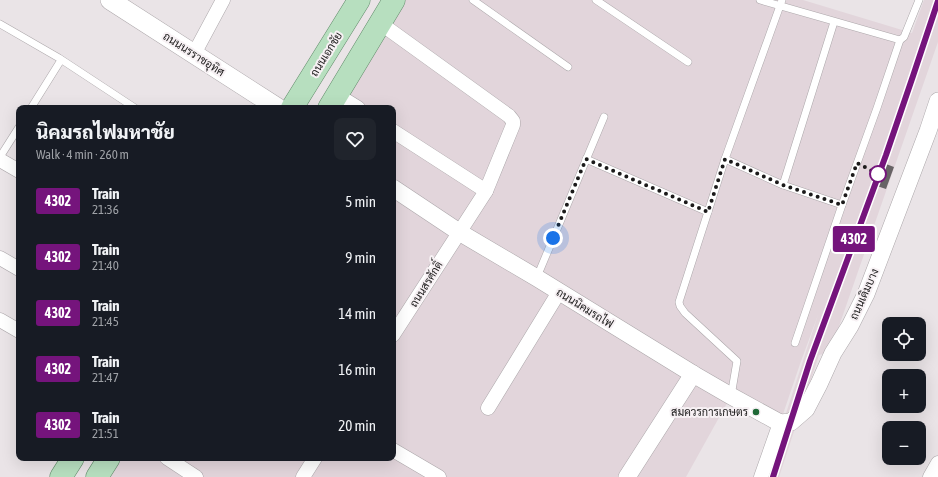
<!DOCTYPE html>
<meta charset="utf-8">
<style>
body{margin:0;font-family:"Asap Condensed",Sarabun,sans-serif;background:#20242c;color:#f1f3f6;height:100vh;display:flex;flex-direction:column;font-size:15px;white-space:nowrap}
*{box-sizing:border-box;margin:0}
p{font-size:13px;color:#9ea1a6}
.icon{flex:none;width:22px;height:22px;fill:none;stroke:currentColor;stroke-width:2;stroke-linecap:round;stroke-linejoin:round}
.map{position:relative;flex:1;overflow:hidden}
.sheet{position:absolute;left:16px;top:105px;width:380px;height:356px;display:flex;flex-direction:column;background:#171b24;border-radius:8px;box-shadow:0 4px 16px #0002}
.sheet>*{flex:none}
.badge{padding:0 8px;border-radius:3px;font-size:14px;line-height:26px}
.fabs{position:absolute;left:882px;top:317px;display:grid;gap:8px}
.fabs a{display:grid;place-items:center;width:44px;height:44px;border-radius:8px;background:#171b24;box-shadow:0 4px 16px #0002;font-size:20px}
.you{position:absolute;width:20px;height:20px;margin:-10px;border:3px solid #fff;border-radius:50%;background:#1a73e8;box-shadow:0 0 0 6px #1a73e833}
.map>.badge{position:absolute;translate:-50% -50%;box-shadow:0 0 0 2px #fff}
.round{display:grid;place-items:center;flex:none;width:42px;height:42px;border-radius:8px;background:#20242c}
.head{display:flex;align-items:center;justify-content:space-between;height:68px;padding:0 20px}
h1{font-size:19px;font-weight:800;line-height:30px}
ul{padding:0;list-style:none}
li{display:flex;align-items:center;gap:12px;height:56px;padding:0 20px}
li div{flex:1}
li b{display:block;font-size:15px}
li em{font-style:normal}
li .badge{min-width:44px;font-weight:700;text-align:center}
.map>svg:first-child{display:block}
</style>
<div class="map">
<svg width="938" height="477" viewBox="0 0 938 477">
<rect width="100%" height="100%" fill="#eae4e7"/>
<!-- built -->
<path fill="#e2d5db" d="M394,0h409l109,33 12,-33h14v42l-108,310 -11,3 -40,122h-13l9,-30 43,-132 -18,49 -20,59 -49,-27 -45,81h-589l12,-19h284v-350h-64z"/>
<!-- building -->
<path fill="#676365" d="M886,164l8,3 -8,22 -9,-3z"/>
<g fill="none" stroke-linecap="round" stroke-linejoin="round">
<!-- service casing -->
<g stroke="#aca7aa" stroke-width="8">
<g id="service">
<path d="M473,0l95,67"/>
<path d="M596,0l92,62"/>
<path d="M760,0l140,40 4,-3 15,-37"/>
<path d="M0,24l59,34 76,50"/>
<path d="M31,108l30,-48"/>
<path d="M0,157l19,-30"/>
<path d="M586,159l122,53"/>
<path d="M725,159l58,26 59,20"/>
<path d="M783,185l51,-163"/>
<path d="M537,277l67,-160"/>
<path d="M795,343l47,-138 35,-97 23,-68"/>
<path d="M731,396l6,-35 -52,-48 -5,-7 -1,-4 46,-143 57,-159"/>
</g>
</g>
<!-- minor casing -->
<g stroke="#aca7aa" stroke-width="15">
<g id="minor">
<path d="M380,23l129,93 4,5v4l-27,66 -93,144"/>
<path d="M194,54l29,-54"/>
<path d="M337,95l21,13"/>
<path d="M393,131l93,60"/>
<path d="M0,160l19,11"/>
<path d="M0,258l19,11"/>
<path d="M0,320l19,11"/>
<path d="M488,408l71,-116"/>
<path d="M393,450l46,27"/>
<path d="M167,458l29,19"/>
<path d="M303,477l12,-19"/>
<path d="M761,477l19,-54"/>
<path d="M930,477l8,-14"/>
</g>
</g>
<!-- tertiary casing -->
<g stroke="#aca7aa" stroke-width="18">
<g id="tertiary">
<path d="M393,188l66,44 78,46 156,96 38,22 49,27 11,-1 15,-13 13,-25 14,-31 17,-27 16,-32 62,-163 10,-30"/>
<path d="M627,477l66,-103"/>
</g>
</g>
<!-- secondary casing -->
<g stroke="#aca7aa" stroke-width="20">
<path id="secondary" d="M110,0l168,108"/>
</g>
<!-- primary casing -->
<g stroke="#618c6a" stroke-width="23">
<g id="primary">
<path d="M292,108l67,-108"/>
<path d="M329,108l65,-108"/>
<path d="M61,477l12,-19"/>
<path d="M97,477l12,-19"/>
</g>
</g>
<!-- service -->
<use href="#service" stroke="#fff" stroke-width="7"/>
<!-- minor -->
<use href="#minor" stroke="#fff" stroke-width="14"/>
<!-- tertiary -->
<use href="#tertiary" stroke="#fff" stroke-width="17"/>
<!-- secondary -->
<use href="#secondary" stroke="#fff" stroke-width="19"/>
<!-- primary -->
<use href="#primary" stroke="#b7dfbf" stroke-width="22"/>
<!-- rail -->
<path stroke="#747172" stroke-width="3" stroke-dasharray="2 4" stroke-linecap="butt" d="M773,477l37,-116 76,-206 27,-79 25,-75"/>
</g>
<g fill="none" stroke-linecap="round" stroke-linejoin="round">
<!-- line casing -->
<g stroke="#fff" stroke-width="9">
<path id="line" d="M773,477l37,-116 76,-206 27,-79 25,-75"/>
</g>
<!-- line -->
<use href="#line" stroke="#75147c" stroke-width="6"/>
<!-- walk -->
<path stroke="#1b1a1a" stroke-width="4" stroke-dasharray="0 7.2" d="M553,238l33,-79 122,53 17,-53 58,26 59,20 15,-42 21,11"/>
</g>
<!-- markers -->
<circle fill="#fff" stroke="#75147c" stroke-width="2" cx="878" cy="174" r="8"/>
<circle fill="#1e6836" stroke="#f7f1f4" stroke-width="1.5" cx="756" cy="412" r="4"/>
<g text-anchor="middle" stroke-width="4" stroke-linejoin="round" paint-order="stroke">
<!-- street labels -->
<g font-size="11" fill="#1b1a1a" stroke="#f7f1f4">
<text transform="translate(194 54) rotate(33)" y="4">ถนนนรราชอุทิศ</text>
<text transform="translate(326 54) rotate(-58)" y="4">ถนนเอกชัย</text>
<text transform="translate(426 284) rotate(-58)" y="4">ถนนสรศักดิ์</text>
<text transform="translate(864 294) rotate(-66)" y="4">ถนนเดิมบาง</text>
<text transform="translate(585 308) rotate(32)" y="4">ถนนนิคมรถไฟ</text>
</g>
<!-- poi labels -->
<g font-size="11" fill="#1b1a1a" stroke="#f7f1f4" text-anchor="end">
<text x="748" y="416">สมควรการเกษตร</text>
</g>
</g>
</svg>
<div class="fabs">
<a><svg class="icon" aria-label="locate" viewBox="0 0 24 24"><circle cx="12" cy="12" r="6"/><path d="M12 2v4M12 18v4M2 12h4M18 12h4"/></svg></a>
<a>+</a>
<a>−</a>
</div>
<div class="you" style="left:553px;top:238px"></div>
<b class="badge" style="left:854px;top:239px;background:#75147c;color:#fff">4302</b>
<section class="sheet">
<div class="head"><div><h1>นิคมรถไฟมหาชัย</h1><p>Walk · 4 min · 260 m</p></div><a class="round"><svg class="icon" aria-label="heart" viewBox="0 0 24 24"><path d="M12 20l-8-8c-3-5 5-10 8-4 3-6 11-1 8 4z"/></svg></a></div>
<ul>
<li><span class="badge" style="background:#75147c;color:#fff">4302</span><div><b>Train</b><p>21:36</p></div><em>5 min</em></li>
<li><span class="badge" style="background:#75147c;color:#fff">4302</span><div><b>Train</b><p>21:40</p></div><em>9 min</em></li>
<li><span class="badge" style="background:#75147c;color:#fff">4302</span><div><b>Train</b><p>21:45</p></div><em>14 min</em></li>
<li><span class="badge" style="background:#75147c;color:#fff">4302</span><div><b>Train</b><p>21:47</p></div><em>16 min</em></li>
<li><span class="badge" style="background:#75147c;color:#fff">4302</span><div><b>Train</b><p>21:51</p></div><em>20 min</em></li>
</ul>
</section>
</div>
